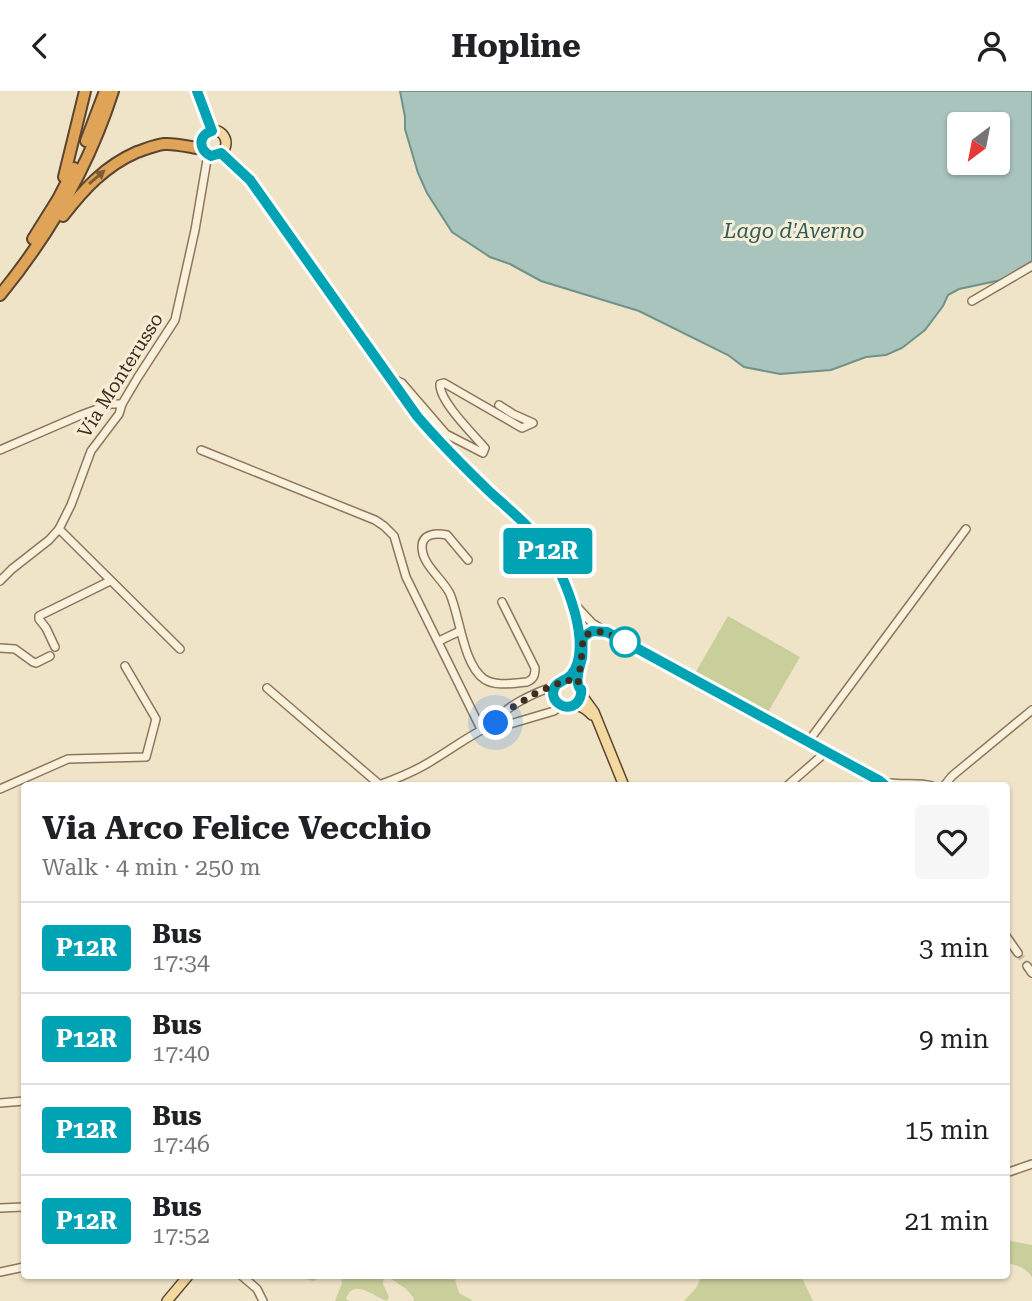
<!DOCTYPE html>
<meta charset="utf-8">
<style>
body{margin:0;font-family:"Roboto Serif",serif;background:#f6f6f6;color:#202124;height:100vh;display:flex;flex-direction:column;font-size:26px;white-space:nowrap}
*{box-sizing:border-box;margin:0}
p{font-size:23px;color:#757577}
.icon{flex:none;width:38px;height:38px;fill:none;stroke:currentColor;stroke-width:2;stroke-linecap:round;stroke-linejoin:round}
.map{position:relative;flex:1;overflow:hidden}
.panel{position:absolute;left:21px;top:691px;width:989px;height:497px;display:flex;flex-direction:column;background:#fff;border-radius:7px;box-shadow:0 2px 5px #0004}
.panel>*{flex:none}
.badge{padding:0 14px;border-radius:5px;font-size:24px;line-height:46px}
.needle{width:46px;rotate:212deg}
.fabs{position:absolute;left:947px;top:21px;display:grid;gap:14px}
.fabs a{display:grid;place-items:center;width:63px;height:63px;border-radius:7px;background:#fff;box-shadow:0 2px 5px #0004;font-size:35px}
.you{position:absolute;width:35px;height:35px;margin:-18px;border:5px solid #fff;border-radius:50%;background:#1a73e8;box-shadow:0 0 0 10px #1a73e833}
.map>.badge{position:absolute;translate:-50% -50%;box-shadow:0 0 0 4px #fff}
.round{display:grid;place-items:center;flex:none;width:74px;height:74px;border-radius:7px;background:#f6f6f6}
.overview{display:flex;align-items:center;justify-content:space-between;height:119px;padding:0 21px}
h1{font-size:33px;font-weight:700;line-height:52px}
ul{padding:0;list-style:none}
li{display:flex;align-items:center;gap:21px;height:91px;padding:0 21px;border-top:2px solid #e0e0e0}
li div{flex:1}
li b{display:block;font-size:26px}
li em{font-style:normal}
li .badge{min-width:77px;font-weight:700;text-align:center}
header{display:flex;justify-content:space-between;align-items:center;height:91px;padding:0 21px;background:#fff;font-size:32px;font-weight:700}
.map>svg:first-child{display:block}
</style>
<header><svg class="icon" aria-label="back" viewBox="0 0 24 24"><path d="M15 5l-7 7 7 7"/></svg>Hopline<svg class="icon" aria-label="person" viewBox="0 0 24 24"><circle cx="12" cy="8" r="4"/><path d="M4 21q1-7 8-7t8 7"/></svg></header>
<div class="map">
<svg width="1032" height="1210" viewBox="0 0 1032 1210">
<rect width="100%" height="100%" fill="#f0e4c8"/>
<!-- green -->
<g fill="#c9cf9b">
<path d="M728,525l72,41 -33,57 -73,-39z"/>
<path d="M1006,1149l26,5v32c-7,-10 -15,-12 -26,-14z"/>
<path d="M293,1185h91l-1,8 6,13 -2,4c-13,-4 -34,-24 -41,-2l4,2h-15l7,-18 -1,-6 -20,-1 -7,5z"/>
<path d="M387,1185h67l5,17 14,8h-60l1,-3 -8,-9z"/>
<path d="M702,1185h99l12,25h-129l12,-13z"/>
</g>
<!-- water -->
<path fill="#a9c4bc" stroke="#6f938a" stroke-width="2" fill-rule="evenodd" d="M400,0h632v170l-31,19 -42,9 -11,6 -5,11 -18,24 -23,18 -16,7 -20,2 -35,13 -51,4 -36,-7 -16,-12 -89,-44 -98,-30 -31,-17 -20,-7 -38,-25 -25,-39 -9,-20 -13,-44v-12zM959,33h39v39h-39z"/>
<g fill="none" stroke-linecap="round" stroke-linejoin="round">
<!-- minor-tunnel -->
<path stroke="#ccc0a6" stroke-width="7" stroke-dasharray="7 3.5" stroke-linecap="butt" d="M1018,862l9,13"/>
<!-- minor casing -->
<g stroke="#8d765c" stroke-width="10">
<g id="minor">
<path d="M972,210l60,-35"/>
<path d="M391,287l11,5 44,51 37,19 2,-5c-12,-14 -46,-47 -45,-64l4,-1 78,45 11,-5 -20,-9 -14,-9"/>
<path d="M0,359l81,-35 30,-11h11"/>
<path d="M201,359l174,70 9,6 10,10 12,41 75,152"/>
<path d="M59,438l121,120"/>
<path d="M468,469l-21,-25c-10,-2 -25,-2 -25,12 0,18 21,32 28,47 10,23 13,70 34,85 12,8 30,4 43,3 7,-3 8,-7 8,-14l-33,-66"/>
<path d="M0,490l12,-12 37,-29 10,-11 12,-24 20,-54 28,-37 3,-10 16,-27 37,-57 20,-90 13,-76"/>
<path d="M578,517l14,15 15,9 273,148 7,6"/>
<path d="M583,546l9,-6 14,1"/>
<path d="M439,550l21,-10"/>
<path d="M55,556l-9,-19 -7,-9v-3l71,-35"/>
<path d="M0,557l15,1 18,13 3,1 14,-7"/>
<path d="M267,597l113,97"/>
<path d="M496,632l7,2 7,-1 44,-13 7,-5"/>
<path d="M808,651l158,-213"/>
<path d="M890,692c14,2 29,-1 42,3"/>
<path d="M376,695c20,-7 40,-15 57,-26 22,-13 39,-27 63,-37 5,-16 43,-32 59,-37"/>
<path d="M787,695l39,-34"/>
<path d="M944,695l8,-10 80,-66"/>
<path d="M0,698l68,-30 78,-2 10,-38 -31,-53"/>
<path d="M1006,845l12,17"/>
<path d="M1027,875l5,7"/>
<path d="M0,1012l24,-2"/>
<path d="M1006,1082l26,-9"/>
<path d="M0,1117l24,-1"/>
<path d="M0,1181l24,-5"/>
<path d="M242,1185l15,13 6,12"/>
</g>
</g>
<!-- major casing -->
<g stroke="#5b4430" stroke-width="12">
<g id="major">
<path d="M197,0l15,40"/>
<circle cx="213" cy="52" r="13"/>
<path d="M221,62l29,27 167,236c24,29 51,55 78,81 16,14 33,28 46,44 20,26 34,62 37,94 2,17 2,31 -11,44"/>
<path d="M580,574l-2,19 3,10 13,18 30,74"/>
<path d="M573,589h-11c-10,7 -13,24 3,27 2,0 10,-2 12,-1 6,0 11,5 15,9"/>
<path d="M167,1210l21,-25"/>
</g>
</g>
<!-- highway casing -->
<g stroke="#5b4430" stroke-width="14">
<g id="highway">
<path d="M86,50l19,-50"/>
<path d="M64,86l21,-86"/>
<path d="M63,125c21,-27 42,-50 74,-64 9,-3 18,-7 27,-8 12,-1 25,3 38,5"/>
<path d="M33,148l25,-40 16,-31"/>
<path d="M0,204c50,-61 89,-129 113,-204"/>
</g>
</g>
<!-- minor -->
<use href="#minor" stroke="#faf1dc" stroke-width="7"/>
<!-- major -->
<use href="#major" stroke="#f3d9a0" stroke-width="9"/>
<!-- highway -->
<use href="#highway" stroke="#e0a458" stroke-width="10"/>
</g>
<!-- one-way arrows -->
<defs><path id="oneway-solid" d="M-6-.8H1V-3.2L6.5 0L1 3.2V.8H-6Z" transform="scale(1.75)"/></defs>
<use fill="#7e5d36" href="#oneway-solid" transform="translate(97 86) rotate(-41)"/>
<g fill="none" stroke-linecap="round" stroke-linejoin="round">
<!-- line casing -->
<g stroke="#fff" stroke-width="16">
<path id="line" d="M197,0l15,40c-14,4 -14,19 -1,25l10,-3 29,27 167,236c23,27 48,52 74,77 20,18 41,35 56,57 13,19 22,42 28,63 5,19 9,47 -4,62 -6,7 -17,6 -18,18 0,9 10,16 19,13 5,-2 8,-6 9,-12 1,-9 -1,-1 -3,-10 -2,-7 2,-18 4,-26 1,-7 0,-14 1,-21l9,-6 15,1 273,149 6,5"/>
</g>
<!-- line -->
<use href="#line" stroke="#00a3b4" stroke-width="10"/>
<!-- walk -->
<path stroke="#3d2e20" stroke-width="7" stroke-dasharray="0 12.6" d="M496,632l2,-7 43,-26 14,-4 7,-6 11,1 5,3 4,-31 1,-16c16,-12 31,-1 46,7l-4,-2"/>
</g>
<!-- markers -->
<circle fill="#fff" stroke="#00a3b4" stroke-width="3.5" cx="625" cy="551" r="14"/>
<g text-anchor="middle" stroke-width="6" stroke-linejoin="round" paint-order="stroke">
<!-- street labels -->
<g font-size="19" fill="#3d2e20" stroke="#f7eed8">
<text transform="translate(120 284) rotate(-58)" y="7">Via Monterusso</text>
</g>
<!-- water labels -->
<g font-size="21" font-style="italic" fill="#2f5d5a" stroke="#f7eed8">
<text x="794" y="147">Lago d'Averno</text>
</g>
</g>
</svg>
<div class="fabs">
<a><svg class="needle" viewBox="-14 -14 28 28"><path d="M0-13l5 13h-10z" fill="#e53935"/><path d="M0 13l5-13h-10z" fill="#757577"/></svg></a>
</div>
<div class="you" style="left:496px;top:632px"></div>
<b class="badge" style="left:548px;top:460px;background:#00a3b4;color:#fff">P12R</b>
<section class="panel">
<div class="overview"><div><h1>Via Arco Felice Vecchio</h1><p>Walk · 4 min · 250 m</p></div><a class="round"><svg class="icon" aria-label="heart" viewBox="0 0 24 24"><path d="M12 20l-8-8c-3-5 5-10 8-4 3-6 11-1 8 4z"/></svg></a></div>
<ul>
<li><span class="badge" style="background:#00a3b4;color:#fff">P12R</span><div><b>Bus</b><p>17:34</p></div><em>3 min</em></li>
<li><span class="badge" style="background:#00a3b4;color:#fff">P12R</span><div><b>Bus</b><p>17:40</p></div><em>9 min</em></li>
<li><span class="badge" style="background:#00a3b4;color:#fff">P12R</span><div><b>Bus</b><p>17:46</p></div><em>15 min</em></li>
<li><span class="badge" style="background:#00a3b4;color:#fff">P12R</span><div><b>Bus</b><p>17:52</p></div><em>21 min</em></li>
</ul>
</section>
</div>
